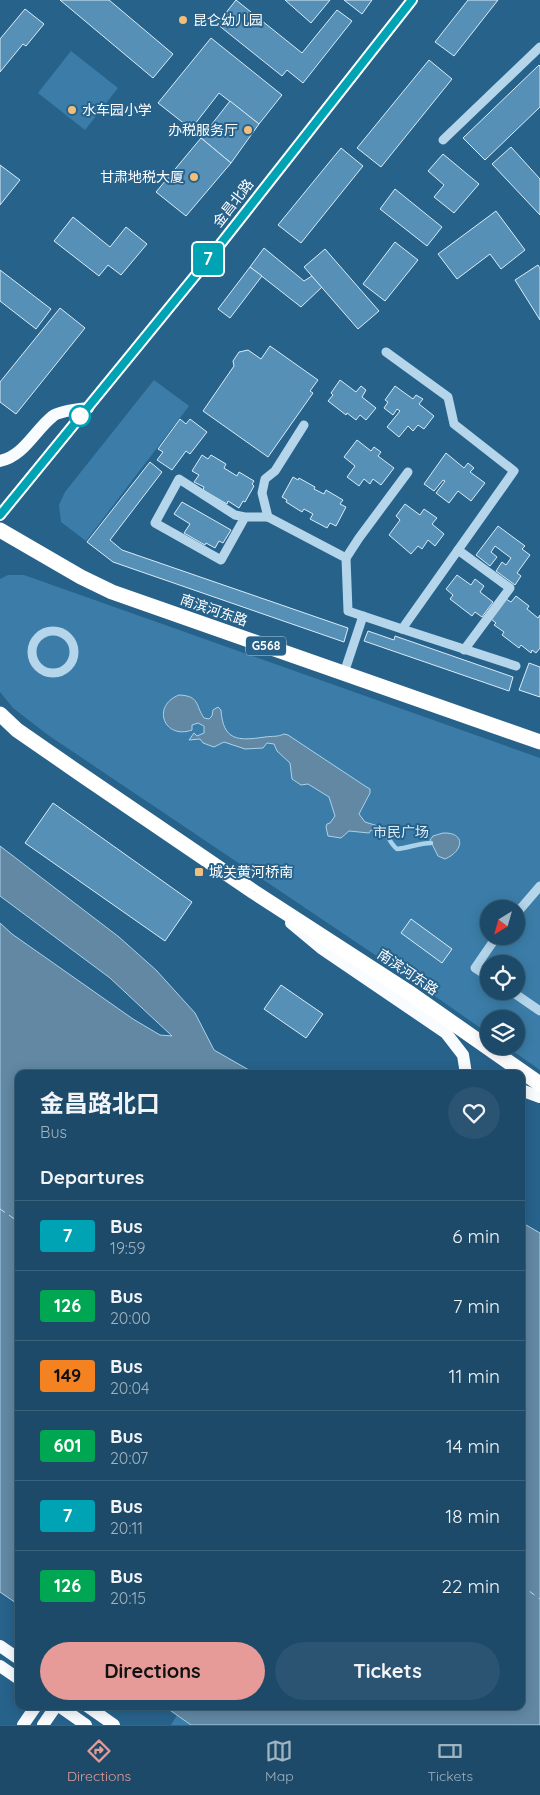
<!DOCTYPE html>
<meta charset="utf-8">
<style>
body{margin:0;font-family:Quicksand,"Noto Sans SC",sans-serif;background:#2a5471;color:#f1f3f6;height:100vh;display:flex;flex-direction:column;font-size:19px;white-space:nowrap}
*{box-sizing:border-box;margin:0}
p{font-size:16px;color:#a0b3c0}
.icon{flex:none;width:28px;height:28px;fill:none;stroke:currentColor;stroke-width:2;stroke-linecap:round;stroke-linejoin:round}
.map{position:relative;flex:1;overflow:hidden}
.sheet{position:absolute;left:15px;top:1070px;width:510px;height:640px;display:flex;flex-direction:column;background:#1d4a68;border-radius:10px;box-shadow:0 2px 12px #0003,0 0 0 1px #3b627c}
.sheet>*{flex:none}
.badge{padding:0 10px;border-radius:4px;font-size:18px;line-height:32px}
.needle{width:32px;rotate:217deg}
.fabs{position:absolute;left:480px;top:900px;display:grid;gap:10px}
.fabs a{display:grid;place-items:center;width:45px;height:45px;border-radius:50%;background:#1d4a68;box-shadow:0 2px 12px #0003,0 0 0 1px #3b627c;font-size:25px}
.map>.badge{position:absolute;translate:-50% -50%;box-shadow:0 0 0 2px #fff}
h2{padding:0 25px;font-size:19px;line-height:45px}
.round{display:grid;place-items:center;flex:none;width:52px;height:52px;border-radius:26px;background:#2a5471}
.overview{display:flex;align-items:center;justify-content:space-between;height:85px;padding:0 25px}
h1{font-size:24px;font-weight:700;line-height:38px}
.button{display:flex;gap:10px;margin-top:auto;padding:10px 25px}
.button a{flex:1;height:58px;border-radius:30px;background:#e69b98;color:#111;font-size:20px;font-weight:700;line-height:58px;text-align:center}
.button a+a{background:#2a5471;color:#f1f3f6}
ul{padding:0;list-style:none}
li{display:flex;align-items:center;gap:15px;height:70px;padding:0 25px;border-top:1px solid #3b627c}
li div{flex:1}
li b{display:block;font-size:19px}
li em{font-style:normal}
li .badge{min-width:55px;font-weight:700;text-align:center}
.dock{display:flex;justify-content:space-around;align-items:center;height:70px;border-top:1px solid #3b627c;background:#1d4a68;font-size:14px;color:#a0b3c0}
.dock a{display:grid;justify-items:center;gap:2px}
.dock .active{color:#e69b98}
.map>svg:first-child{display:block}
</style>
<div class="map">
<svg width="540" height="1725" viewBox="0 0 540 1725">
<rect width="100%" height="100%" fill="#27628b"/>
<!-- green -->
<g fill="#3b7da8" fill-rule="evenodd">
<path d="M71,51l47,37 -33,42 -47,-37z"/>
<path d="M154,380l35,26 -103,135 -25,-19 -2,-17 6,-13z"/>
<path d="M8,575h16l516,183v312l-34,-24h10v-27h-27v15l-87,-61 -354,-238 -35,-27 -13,-16v-113zM489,909h27v27h-27zM489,964h27v27h-27z"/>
<path d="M177,1715l14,10h-20z"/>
</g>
<!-- water -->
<g fill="#6288a4" stroke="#aad2ea">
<path d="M179,695c21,1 16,10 25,23l5,1 3,-3 1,-6 5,-3 3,3c2,31 17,31 44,27 7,-1 13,0 19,-3l4,1 77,51 5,3v4l-11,21 6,8 13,4 2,4h-9l-2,3 -20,-2 -8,7 -13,-2 -2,-9 1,-3 3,-1 5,-7 -6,-19 -21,-13 -7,1 -9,-6 -2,-16 -13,-12 -3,-7 -7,-1 -4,5 -18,1 -21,-7 -10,5 -11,-4 -3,-4 -11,1 5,-7 3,3 7,-3v-7l-6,-3 -6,2v5c-28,10 -41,-24 -13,-35z"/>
<path d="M443,833c23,-1 21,18 2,26l-7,-3 -8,-16 3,-4z"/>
<path d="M0,846l119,91 37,33 39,43 19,37 42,24h-237v531l-19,-13v-669l12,11 121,85 27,16 12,1 -62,-58 -110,-82z"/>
<path d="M521,1222l19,11v492h-349l-27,-19h357z"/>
</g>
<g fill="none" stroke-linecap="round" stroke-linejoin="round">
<!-- stream -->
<path stroke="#aad2ea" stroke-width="4.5" d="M380,828c8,5 9,15 17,21 12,-1 22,-6 34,-6"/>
<!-- ferry -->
<g stroke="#c1def1" stroke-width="1" stroke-dasharray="6 5" stroke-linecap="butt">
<path d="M0,1209l19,13"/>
<path d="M521,1585l19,14"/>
</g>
</g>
<!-- building -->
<g fill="#5790b6" stroke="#d9ecf8">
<path d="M60,0h49l64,54 -20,24z"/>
<path d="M236,0l66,53 35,-43 15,11 -49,62 -16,-13 -5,6 -65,-52z"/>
<path d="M285,0h45l-19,23z"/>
<path d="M344,0h28l-10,14z"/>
<path d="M468,0h30l-44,56 -19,-14z"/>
<path d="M25,9l19,15 -18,22 -3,-2 -23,28v-33z"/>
<path d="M211,38l71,57 -23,29 -40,-31 -28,36 -33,-26z"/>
<path d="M429,60l23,19 -71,88 -24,-19z"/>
<path d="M539,65l1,1v41l-55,53 -22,-22z"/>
<path d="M230,101l29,23 -28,39 -30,-25z"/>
<path d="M201,138l30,25 -45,53 -30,-24z"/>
<path d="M511,147l29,32v36l-48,-51z"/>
<path d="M341,148l22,18 -62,77 -23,-18z"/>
<path d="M443,154l36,30 -25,29 -20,-16 10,-12 -16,-14z"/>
<path d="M0,165l20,15 -20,25z"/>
<path d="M395,189l47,38 -15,19 -47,-37z"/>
<path d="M496,211l29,39 -24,19 -11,-15 -33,25 -19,-25z"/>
<path d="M73,217l37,30 16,-20 21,17 -26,31 -13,-10 -9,11 -45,-35z"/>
<path d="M395,242l23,18 -33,41 -22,-17z"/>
<path d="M264,248l40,33 8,-5 10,11 -21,20 -51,-40z"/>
<path d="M325,249l54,62 -21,18 -54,-62z"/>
<path d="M538,265l2,3v52l-25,-40z"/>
<path d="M250,267l12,9 -32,42 -12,-9z"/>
<path d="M0,270l51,39 -15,20 -36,-28z"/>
<path d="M60,308l25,20 -69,86 -16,-12v-20z"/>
<path d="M270,346l48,34 -8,11 3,2 -45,64 -65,-46 31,-45 -1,-5 6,-9 9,-2 13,9z"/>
<path d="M340,380l16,12 5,-6 5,4 -4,7 14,11 -10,12 -6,-5 -4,5 -9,-7 -1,2 -18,-14 5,-6 -2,-2z"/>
<path d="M395,386l18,13 3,-4 7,4 -4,5 15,12 -10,13 -6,-4 -5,6 -5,-5 -9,11 -12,-10 13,-16 -3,-2 -4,6 -9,-7 4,-6 -3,-2z"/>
<path d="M180,419l6,5 4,-5 17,13 -17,22 -4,-3 -14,19 -15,-10 6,-8 -5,-3z"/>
<path d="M357,440l14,11 3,-4 7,5 -3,4 16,12 -13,17 -8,-6 -3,5 -6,-5 -5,7 -12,-9 8,-11 -11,-9z"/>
<path d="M446,453l18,15 4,-5 6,5 -4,4 15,11 -14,18 -13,-10 -9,12 -13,-10 9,-12 -2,-1 -9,11 -10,-7z"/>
<path d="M202,455l6,4 3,-4 15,9 -2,4 13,8 2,-4 15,9 -2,3 2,2 -9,16 -2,-1 -4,7 -11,-7 -1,3 -24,-14 1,-3 -10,-5 5,-7 -7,-4z"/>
<path d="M150,462l12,10 -52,68 12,10 226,78 -4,14 -231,-80 -26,-20z"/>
<path d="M293,477l5,3 1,-2 16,9 -1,2 10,5 2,-4 17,10 -3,4 6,3 -10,19 -6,-3 -3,5 -17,-9 3,-5 -9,-5 -2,3 -16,-10 1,-2 -5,-3z"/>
<path d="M182,502l49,28 -8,13 -4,-2 -4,7 -9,-5 -1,2 -21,-12 6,-9 -16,-10z"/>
<path d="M405,504l15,11 4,-6 13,9 -5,6 12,10 -9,12 -7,-6 -6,9 -4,-3 -7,8 -22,-19 11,-15 -4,-4z"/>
<path d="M498,526l27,20 -3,3 8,6 -13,18 4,3 -6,9 -19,-14 6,-9 4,3 5,-7 -16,-12 -4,6 6,5 -7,9 -14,-11z"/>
<path d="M457,575l14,10 4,-6 9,7 -4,6 13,10 -11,15 -7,-5 -3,4 -22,-17 3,-4 -7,-6z"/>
<path d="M516,596l13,10 -2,3 11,9 2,-3v33l-4,5 -4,-3 -1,3 -10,-8 -2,3 -17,-13 2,-3 -10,-7 2,-2 -5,-4 15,-20 5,3z"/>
<path d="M368,631l26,9 1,-4 118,41 -4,14 -145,-50z"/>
<path d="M529,663l11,4v30l-21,-7z"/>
<path d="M53,803l139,99 -27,39 -140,-98z"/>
<path d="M411,919l41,30 -10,14 -41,-30z"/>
<path d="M281,985l42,29 -17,24 -42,-29z"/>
</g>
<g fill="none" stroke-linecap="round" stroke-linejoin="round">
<!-- minor -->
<g stroke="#b5d5ea" stroke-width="9">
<path d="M443,140l97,-93"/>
<path d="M304,425l-29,46 -10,8 -3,14 6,24 78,41 2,53 15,5"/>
<path d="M245,517l-24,43 -66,-37 24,-44 56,36 10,2h23"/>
<path d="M458,550l52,38 -46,62"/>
<path d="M346,558l13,-20 49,-66"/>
<path d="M402,629l114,37"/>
<circle cx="53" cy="652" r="21"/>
<path d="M344,673l19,-57 39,13 112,-158 -60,-47 -6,-27 -62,-45"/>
<path d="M516,914l24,-28"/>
<path d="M489,977l-14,-9 22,-32"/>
<path d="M511,991l29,20"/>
</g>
<!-- major -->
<g stroke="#f9fcfe" stroke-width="12">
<path d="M0,461c24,-5 35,-31 53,-45 6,-5 26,-7 35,-8"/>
<path d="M0,515l204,-250 208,-265"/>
<path d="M291,923l30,25 125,85 17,22 3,19"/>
<path d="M521,1090l19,7"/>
<path d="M0,1646l19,13"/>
<path d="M0,1666l19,13"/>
<path d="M59,1706l27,19"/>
<path d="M87,1706l27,19"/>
<path d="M23,1725l13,-19"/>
<path d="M43,1725l13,-19"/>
</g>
<!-- highway -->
<g stroke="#fff" stroke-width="15">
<path d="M0,530l81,47 31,15 428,150"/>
<path d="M0,714l17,16 65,45 172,117 153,99 133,93"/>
</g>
</g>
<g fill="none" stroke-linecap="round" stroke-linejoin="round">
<!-- line casing -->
<g stroke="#fff" stroke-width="11">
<path id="line" d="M0,515l204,-250 208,-265"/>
</g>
<!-- line -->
<use href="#line" stroke="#00a3b4" stroke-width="8"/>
</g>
<!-- markers -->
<g fill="#f3be7a" stroke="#27628b" stroke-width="2">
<circle cx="183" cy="20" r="5"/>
<circle cx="72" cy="110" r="5"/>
<circle cx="248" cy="130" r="5"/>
<circle cx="194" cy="177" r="5"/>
<rect x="194" y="867" width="10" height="10" rx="2.5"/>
</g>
<circle fill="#fff" stroke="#00a3b4" stroke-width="2.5" cx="80" cy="416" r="10"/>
<g text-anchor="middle" stroke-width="4" stroke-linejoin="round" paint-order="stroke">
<!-- shield labels -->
<rect fill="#27628b" stroke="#bed0dc" stroke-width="1" x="246" y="636.5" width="40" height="19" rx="4"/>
<g font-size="12" font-weight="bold" fill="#fff">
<text x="266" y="650">G568</text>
</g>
<!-- poi labels -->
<g font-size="14" fill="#fff" stroke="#27628b" text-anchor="start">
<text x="193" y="25">昆仑幼儿园</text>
<text x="82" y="115">水车园小学</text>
<text x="238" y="135" text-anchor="end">办税服务厅</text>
<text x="184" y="182" text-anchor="end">甘肃地税大厦</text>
<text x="209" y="877">城关黄河桥南</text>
</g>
<!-- street labels -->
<g font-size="14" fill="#fff" stroke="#27628b">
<text transform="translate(233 203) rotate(-52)" y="5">金昌北路</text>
<text transform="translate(214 610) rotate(19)" y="5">南滨河东路</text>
<text transform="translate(408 972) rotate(34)" y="5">南滨河东路</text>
</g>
<!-- park labels -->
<g font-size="14" fill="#d9ecf8" stroke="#27628b">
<text x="401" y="837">市民广场</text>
</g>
</g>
</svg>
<div class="fabs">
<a><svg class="needle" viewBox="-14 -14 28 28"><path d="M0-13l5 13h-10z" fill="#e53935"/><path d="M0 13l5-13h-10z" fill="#a0b3c0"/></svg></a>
<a><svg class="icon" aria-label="locate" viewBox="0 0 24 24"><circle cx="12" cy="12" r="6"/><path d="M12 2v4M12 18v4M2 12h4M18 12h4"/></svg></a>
<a><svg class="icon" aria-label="layers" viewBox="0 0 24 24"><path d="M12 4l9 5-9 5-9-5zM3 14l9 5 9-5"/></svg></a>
</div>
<b class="badge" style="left:208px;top:259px;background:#00a3b4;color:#fff">7</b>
<section class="sheet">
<div class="overview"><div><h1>金昌路北口</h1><p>Bus</p></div><a class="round"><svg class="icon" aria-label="heart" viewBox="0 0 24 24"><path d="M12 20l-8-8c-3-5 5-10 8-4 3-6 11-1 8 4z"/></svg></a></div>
<h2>Departures</h2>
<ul>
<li><span class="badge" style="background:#00a3b4;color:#fff">7</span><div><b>Bus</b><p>19:59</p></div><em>6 min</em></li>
<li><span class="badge" style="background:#00a651;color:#fff">126</span><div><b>Bus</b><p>20:00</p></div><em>7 min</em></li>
<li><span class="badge" style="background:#f58220;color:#111">149</span><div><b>Bus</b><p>20:04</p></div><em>11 min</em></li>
<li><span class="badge" style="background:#00a651;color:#fff">601</span><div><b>Bus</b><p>20:07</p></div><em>14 min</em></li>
<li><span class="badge" style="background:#00a3b4;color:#fff">7</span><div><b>Bus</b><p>20:11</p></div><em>18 min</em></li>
<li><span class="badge" style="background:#00a651;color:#fff">126</span><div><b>Bus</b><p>20:15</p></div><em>22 min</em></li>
</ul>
<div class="button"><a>Directions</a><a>Tickets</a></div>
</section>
</div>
<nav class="dock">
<a class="active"><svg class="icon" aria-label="directions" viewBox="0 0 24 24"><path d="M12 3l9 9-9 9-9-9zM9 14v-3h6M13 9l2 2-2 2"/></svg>Directions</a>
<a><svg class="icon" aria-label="map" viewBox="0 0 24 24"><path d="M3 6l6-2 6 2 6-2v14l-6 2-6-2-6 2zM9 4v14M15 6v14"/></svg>Map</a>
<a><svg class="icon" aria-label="tickets" viewBox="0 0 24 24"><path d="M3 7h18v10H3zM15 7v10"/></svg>Tickets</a>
</nav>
